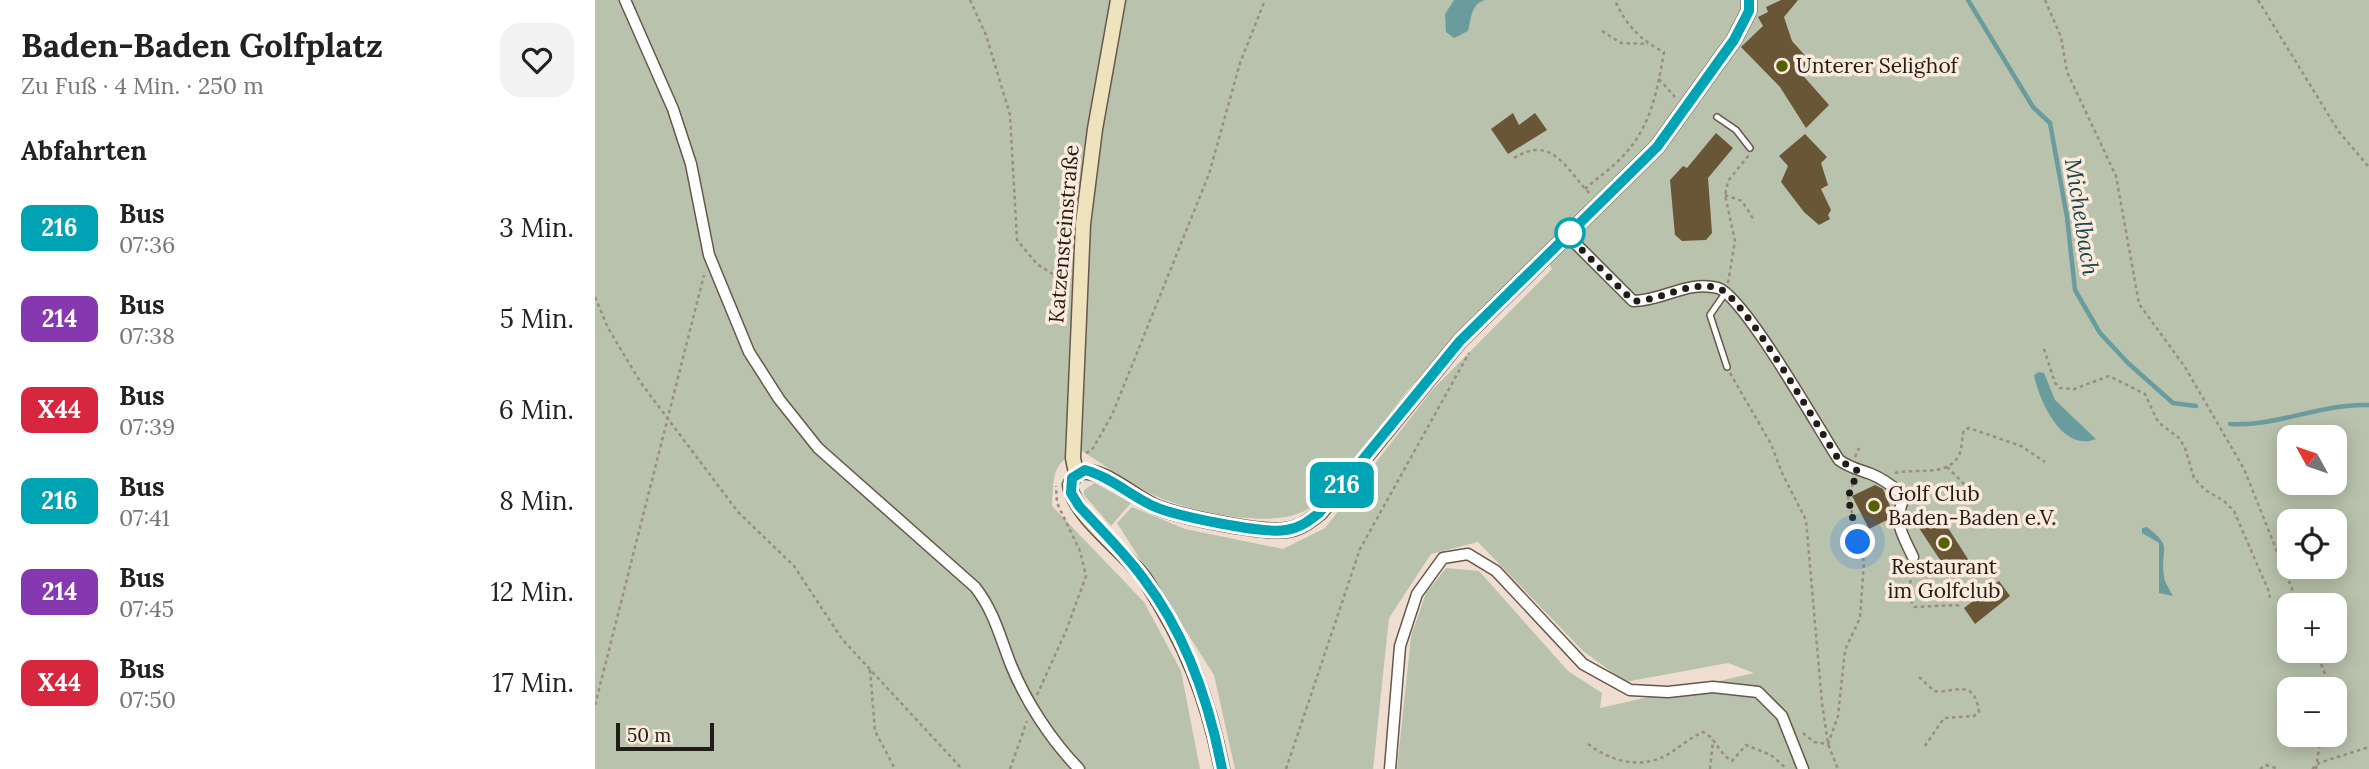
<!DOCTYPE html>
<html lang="de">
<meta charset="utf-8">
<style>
body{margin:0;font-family:Lora,serif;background:#f2f2f2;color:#222;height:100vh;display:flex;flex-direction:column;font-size:26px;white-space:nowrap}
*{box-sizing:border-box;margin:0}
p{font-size:23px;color:#767676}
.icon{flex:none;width:38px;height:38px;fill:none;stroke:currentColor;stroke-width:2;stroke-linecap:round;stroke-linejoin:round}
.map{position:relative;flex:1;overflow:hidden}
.side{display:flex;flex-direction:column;background:#fff;width:595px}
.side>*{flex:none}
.badge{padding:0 14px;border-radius:10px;font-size:24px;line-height:46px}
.needle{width:46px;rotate:310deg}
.controls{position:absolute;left:1682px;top:425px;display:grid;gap:14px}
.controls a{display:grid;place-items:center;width:70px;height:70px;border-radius:14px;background:#fff;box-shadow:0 4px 18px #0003;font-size:35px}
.scale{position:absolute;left:21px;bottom:18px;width:98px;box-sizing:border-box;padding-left:7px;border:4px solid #221c17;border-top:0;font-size:19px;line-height:24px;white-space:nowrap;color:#221c17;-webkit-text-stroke:5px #fbeadd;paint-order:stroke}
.you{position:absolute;width:35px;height:35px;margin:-18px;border:5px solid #fff;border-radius:50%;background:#1a73e8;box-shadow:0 0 0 10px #1a73e833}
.map>.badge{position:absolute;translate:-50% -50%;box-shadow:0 0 0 4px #fff}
h2{padding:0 21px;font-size:26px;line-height:63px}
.round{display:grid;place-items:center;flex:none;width:74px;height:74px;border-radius:21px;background:#f2f2f2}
.head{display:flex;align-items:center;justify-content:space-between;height:119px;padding:0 21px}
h1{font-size:33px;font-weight:700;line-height:52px}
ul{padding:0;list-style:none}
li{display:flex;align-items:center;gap:21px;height:91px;padding:0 21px}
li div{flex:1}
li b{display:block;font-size:26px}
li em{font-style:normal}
li .badge{min-width:77px;font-weight:700;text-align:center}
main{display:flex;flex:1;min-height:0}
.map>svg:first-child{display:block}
</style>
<main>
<section class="side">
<div class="head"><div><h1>Baden-Baden Golfplatz</h1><p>Zu Fuß · 4 Min. · 250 m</p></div><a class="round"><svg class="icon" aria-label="heart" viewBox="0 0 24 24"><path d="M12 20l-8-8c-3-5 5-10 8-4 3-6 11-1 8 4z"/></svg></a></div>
<h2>Abfahrten</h2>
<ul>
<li><span class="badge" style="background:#00a3b4;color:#fff">216</span><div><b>Bus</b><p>07:36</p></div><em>3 Min.</em></li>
<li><span class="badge" style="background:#8638b0;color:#fff">214</span><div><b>Bus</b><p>07:38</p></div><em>5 Min.</em></li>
<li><span class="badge" style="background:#d7263d;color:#fff">X44</span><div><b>Bus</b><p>07:39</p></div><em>6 Min.</em></li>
<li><span class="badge" style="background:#00a3b4;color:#fff">216</span><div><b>Bus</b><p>07:41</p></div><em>8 Min.</em></li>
<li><span class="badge" style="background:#8638b0;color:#fff">214</span><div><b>Bus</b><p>07:45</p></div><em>12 Min.</em></li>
<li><span class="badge" style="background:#d7263d;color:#fff">X44</span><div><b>Bus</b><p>07:50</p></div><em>17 Min.</em></li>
</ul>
</section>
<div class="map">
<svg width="1774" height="769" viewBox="0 0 1774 769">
<rect width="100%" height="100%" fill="#eeddd0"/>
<!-- green -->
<g fill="#b9c2ac" fill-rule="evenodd">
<path d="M0,0h1774v769h-972l14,-133 15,-43 20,-25 33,3 89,100 34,22 -2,15 154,-35 -26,-10 -103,19 -42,-31 -105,-109 -47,12 -42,64 -16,151h-138l-21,-94 -97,-152 15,-16 53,22 98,20 42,-21 108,-139 119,-120 -10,-20 -135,142 -74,96 -2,-3c-7,8 -13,19 -21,24 -35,23 -116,4 -152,-11 -28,-11 -54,-33 -79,-48 -28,16 -25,27 -27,57l92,96 37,69 19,98h-605zM1694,438h46v45h-46zM1694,522h46v45h-46zM1694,606h46v45h-46zM1694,690h46v45h-46z"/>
<path d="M500,483l36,20 -20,23 -27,-31v-5z"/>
</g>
<!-- water -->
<g fill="#6b9c9d">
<path d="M859,0h31c-14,4 -14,19 -17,31l-14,7 -8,-6 -1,-18z"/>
<path d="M1444,372l5,1 11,27 41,39c-34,14 -57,-39 -62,-64z"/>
<path d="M1552,527c27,21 13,20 17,49 0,6 6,14 9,20l-14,-3v-50l-17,-10v-5z"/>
</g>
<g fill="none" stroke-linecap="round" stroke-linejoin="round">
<!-- stream -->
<g stroke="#6b9c9d" stroke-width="4.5">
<path d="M1373,0l65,107 17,16 17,94 8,73 25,43 28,30 45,40 23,3"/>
<path d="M1635,424c46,3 92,-21 139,-19"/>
</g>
</g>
<!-- building -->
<g fill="#695637">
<path d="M1186,0h17l-14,17 8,24 18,20 -11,10 30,34 -23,23 -26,-41 -39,-40 22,-21 -5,-9 10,-5 -2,-5z"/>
<path d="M918,113l6,12 16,-12 12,17 -39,24 -17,-25z"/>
<path d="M1121,133l17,15 -25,30 4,55 -6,7 -24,1 -7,-6 -5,-55 13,-14 4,2z"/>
<path d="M1210,134l22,23 -6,6 7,22 -7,4 10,21 -3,5 2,4 -11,6 -15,-13 -23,-30 7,-16 -9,-10z"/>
<path d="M1280,485l8,4 9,22 -1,7 -22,11 -17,-33z"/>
<path d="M1344,514l29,45 -20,13 -29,-44z"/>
<path d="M1404,581l11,15 -35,28 -11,-16z"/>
</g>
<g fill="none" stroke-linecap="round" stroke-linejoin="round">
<!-- lane casing -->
<g stroke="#66574c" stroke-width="8">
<g id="lane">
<path d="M1122,117l19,13 14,18"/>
<path d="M1131,292l-16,23 17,52"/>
</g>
</g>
<!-- street casing -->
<g stroke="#66574c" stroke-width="13">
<g id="street">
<path d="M30,0l48,109 18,55 18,91 40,97 30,47 39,49 157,139c19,24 25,50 36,78 15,37 40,75 68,104"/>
<path d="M972,235l66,66c30,0 54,-21 85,-13 26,8 102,143 121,172 11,8 19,9 32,14 13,5 24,14 34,22 -13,26 -3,37 8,61"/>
<path d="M795,769l10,-123 17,-52 26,-36 25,-4 28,17 87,93 47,26 38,2 45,-5 45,5 24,24 21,53"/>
</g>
</g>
<!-- secondary casing -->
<g stroke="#66574c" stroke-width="17">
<g id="secondary">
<path d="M481,473c25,-8 55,23 78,33 22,10 109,28 133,24 14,-2 22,-9 33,-17l140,-172 197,-194 77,-107 15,-29v-11"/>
<path d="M481,473l-3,-15 10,-234 12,-95 23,-129"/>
<path d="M481,473l-6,12c4,32 58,68 76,96 40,62 62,116 76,188"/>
</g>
</g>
<!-- path -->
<g stroke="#998d83" stroke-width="2.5" stroke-dasharray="3.5 3.5" stroke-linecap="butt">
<path d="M375,0l16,35 24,80 7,125 20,24 30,19"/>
<path d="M1450,0l16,37 6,35 49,104 23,128 46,63 59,102 55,137"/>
<path d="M1663,0l81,132 30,35"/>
<path d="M1007,31l19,12 27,1"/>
<path d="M1064,79l16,18"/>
<path d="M919,158c38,-24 52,11 76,36"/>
<path d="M990,189c12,-11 26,-20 37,-32 29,-30 35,-65 42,-105 -23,-11 -39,-28 -49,-52"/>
<path d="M1130,195l17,6 12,19"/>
<path d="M1133,283l7,-42 -10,-46 3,-14 21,-26"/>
<path d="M0,297l13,31 33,55 97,129 56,54 48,73 120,130"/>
<path d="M1449,349l11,34 5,5 14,1 35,-13 36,18 13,28 21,16 6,10 9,30 11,12 19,11 10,10 36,83 -1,7"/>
<path d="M1135,373l41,71 11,29 24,47 16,183 6,41 10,25"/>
<path d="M491,453l6,-3 20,-35 97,-241 31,-111 25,-63"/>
<path d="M1260,457l4,-9"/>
<path d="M1352,467l24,24 -13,11"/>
<path d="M1300,473c19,-5 51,4 63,-16 5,-8 3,-18 6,-27l5,-2 52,18 24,16"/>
<path d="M1317,566l-3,30 5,11 43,-2 4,2"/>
<path d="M1721,651l9,23 -1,16"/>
<path d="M275,670l5,61 20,38"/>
<path d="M1324,677l15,14c20,3 40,-15 45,21l-5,4 -30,2 -19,28"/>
<path d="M442,695l29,-64 20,-55 -6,-25 -23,-48 -1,-17"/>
<path d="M0,705l109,-430"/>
<path d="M1208,733l11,9 14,2 10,-28 7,-66 15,-32 4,-56 -16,-65 6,-16"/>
<path d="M993,744c22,17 51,25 77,12 13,-7 24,-18 38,-24 14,7 15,21 29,29l14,-16 25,10 16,14"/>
<path d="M415,769l17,-48"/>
<path d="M691,769l74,-220 109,-196"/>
<path d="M1115,769l3,-29"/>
<path d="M1665,769l6,-4 13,4"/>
<path d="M1717,769l7,-6 50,-16"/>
<path d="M1721,769l5,-34"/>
</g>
<!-- lane -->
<use href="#lane" stroke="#fff" stroke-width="5"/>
<!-- street -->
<use href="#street" stroke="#fff" stroke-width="10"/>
<!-- secondary -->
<use href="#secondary" stroke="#eee3bc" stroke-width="14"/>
</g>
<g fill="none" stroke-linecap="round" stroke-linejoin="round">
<!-- line casing -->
<g stroke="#fff" stroke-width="16">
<path id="line" d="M627,769c-13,-68 -36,-135 -79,-191 -19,-26 -43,-49 -64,-72l-8,-13 1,-15 13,-8c25,7 45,25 68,36 22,10 110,28 133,24 14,-2 23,-9 33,-17l141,-172 197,-194 77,-107 15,-29v-11"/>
</g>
<!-- line -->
<use href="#line" stroke="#00a3b4" stroke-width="10"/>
<!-- walk -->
<path stroke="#221c17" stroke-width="7" stroke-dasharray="0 12.6" d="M975,233l-3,2 66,66c30,0 54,-21 85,-13 26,8 102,143 121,172l19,11 -10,26 10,45"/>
</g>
<!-- markers -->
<g fill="#556204" stroke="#fbeadd" stroke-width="2.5">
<circle cx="1187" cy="66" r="7"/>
<circle cx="1279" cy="506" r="7"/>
<circle cx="1349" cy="543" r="7"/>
</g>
<circle fill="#fff" stroke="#00a3b4" stroke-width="3.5" cx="975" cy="233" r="14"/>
<g text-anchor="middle" stroke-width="7" stroke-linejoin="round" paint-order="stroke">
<!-- poi labels -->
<g font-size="21" fill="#221c17" stroke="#fbeadd" text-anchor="start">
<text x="1201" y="73">Unterer Selighof</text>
<text x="1293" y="501">Golf Club<tspan x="1293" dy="24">Baden-Baden e.V.</tspan></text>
<text x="1349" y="574" text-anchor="middle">Restaurant<tspan x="1349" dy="24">im Golfclub</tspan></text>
</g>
<!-- street labels -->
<g font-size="21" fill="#221c17" stroke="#fbeadd">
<text transform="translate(469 234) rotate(-85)" y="7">Katzensteinstraße</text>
</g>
<!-- water labels -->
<g font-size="23" font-style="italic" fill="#194749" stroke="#fbeadd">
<text transform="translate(1487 217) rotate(81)" y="8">Michelbach</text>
</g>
</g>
</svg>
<div class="controls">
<a><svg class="needle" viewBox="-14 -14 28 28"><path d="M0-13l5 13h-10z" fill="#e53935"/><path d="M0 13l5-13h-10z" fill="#767676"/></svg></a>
<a><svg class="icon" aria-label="locate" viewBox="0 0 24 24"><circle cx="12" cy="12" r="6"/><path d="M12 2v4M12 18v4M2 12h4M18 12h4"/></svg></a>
<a>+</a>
<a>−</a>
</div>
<div class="scale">50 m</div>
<div class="you" style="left:1263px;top:542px"></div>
<b class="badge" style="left:747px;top:485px;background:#00a3b4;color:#fff">216</b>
</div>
</main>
